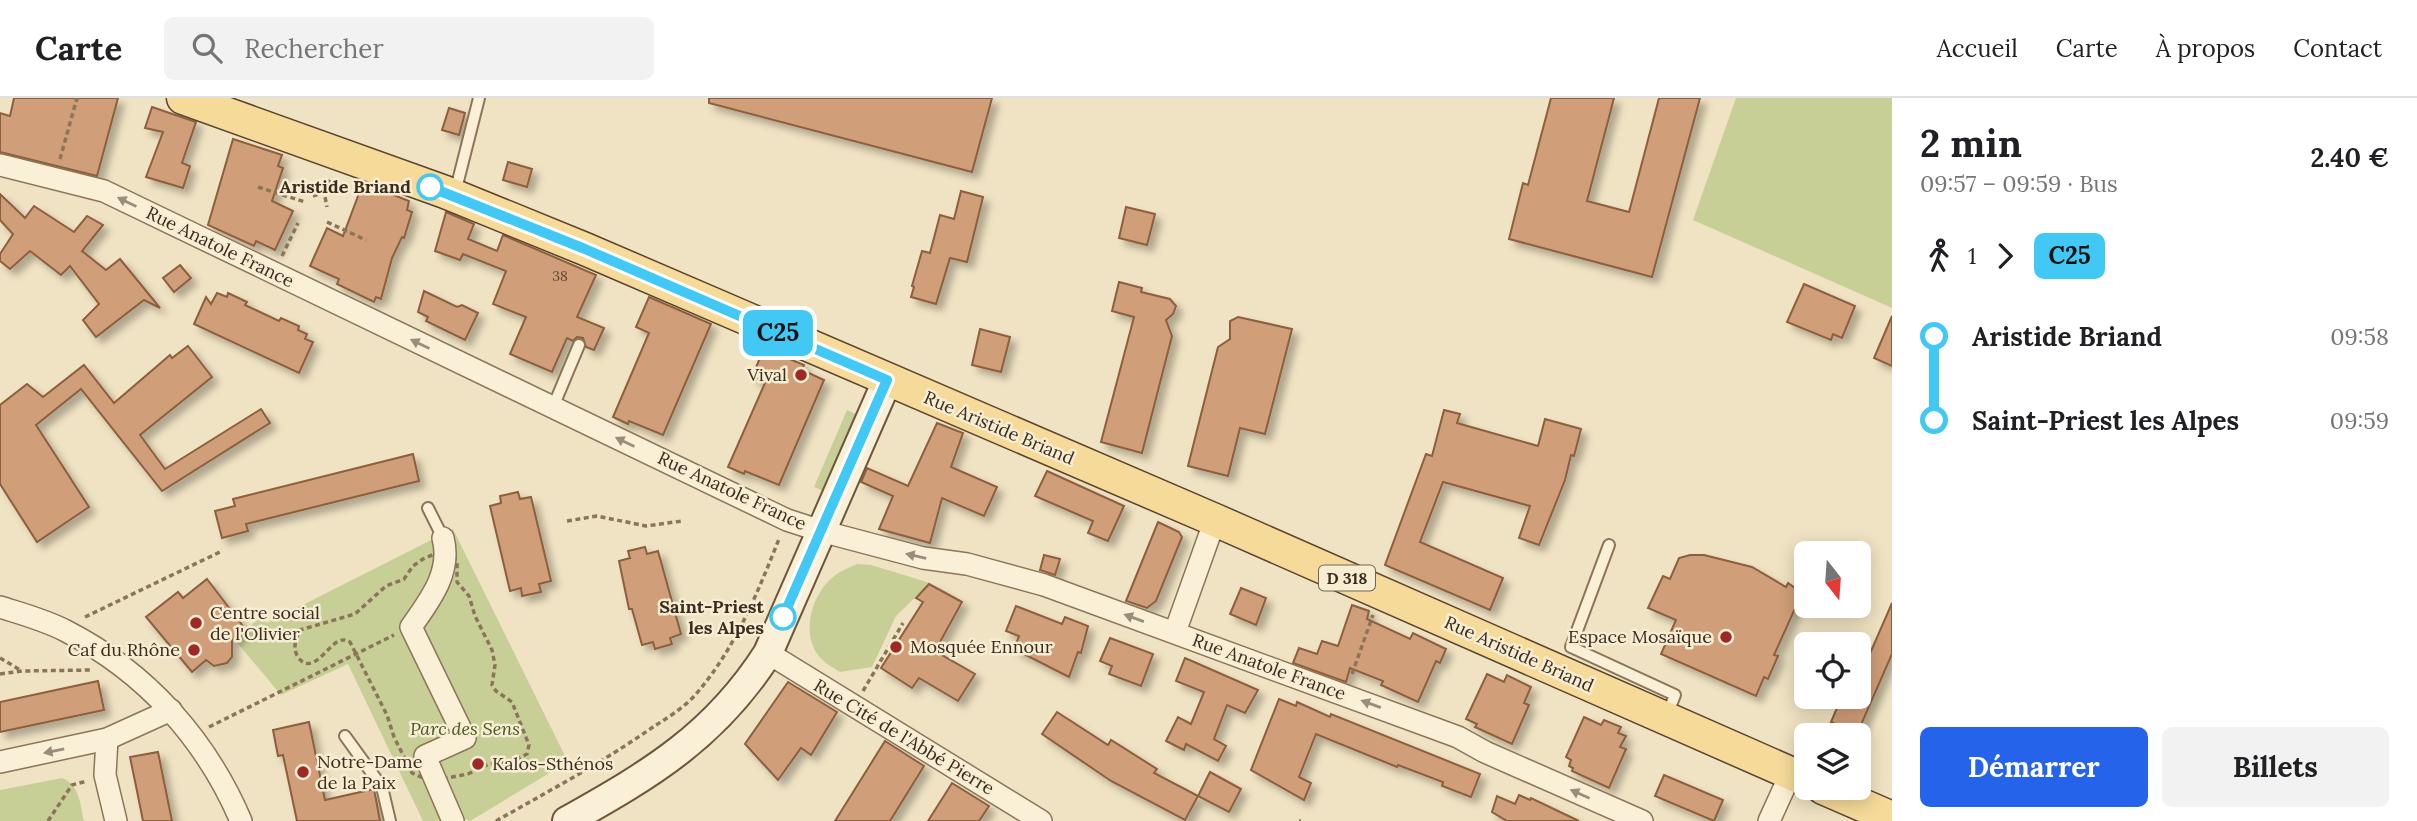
<!DOCTYPE html>
<html lang="fr">
<meta charset="utf-8">
<style>
body{margin:0;font-family:Lora,serif;background:#f2f2f2;color:#202124;height:100vh;display:flex;flex-direction:column;font-size:26px;white-space:nowrap}
*{box-sizing:border-box;margin:0}
p{font-size:23px;color:#757577}
.icon{flex:none;width:38px;height:38px;fill:none;stroke:currentColor;stroke-width:2;stroke-linecap:round;stroke-linejoin:round}
.map{position:relative;flex:1;overflow:hidden}
.details{display:flex;flex-direction:column;background:#fff;width:525px}
.details>*{flex:none}
.badge{padding:0 14px;border-radius:10px;font-size:24px;line-height:46px}
.needle{width:46px;rotate:163deg}
.tools{position:absolute;left:1794px;top:443px;display:grid;gap:14px}
.tools a{display:grid;place-items:center;width:77px;height:77px;border-radius:10px;background:#fff;box-shadow:0 4px 18px #0003;font-size:35px}
.map>.badge{position:absolute;translate:-50% -50%;box-shadow:0 0 0 4px #fff}
.legs{display:flex;align-items:center;gap:10px;height:77px;padding:0 28px;font-size:23px}
.legs p{margin-inline-start:auto}
.headline{display:flex;align-items:center;justify-content:space-between;height:119px;padding:0 28px}
h1{font-size:38px;font-weight:700;line-height:52px}
.primary-button{display:flex;gap:14px;margin-top:auto;padding:14px 28px}
.primary-button a{flex:1;height:80px;border-radius:10px;background:#2563eb;color:#fff;font-size:28px;font-weight:700;line-height:80px;text-align:center}
.primary-button a+a{background:#f2f2f2;color:#202124}
ul{padding:0 28px;list-style:none}
li{display:flex;align-items:center;gap:24px;height:84px;font-size:26px}
li i{display:grid;place-items:center;width:10px;height:100%;margin:0 9px;background:currentColor}
li i::after{content:'';width:18px;height:18px;margin:-9px;border:5px solid;border-radius:50%;background:#fff}
li p{margin-inline-start:auto}
li:first-child i{background:linear-gradient(#0000 50%,currentColor 0)}
li:last-child i{background:linear-gradient(currentColor 50%,#0000 0)}
header{display:flex;align-items:center;gap:42px;box-sizing:border-box;height:98px;padding:0 35px;background:#fff;border-bottom:2px solid #e0e0e0}
header strong{font-size:33px}
nav{display:flex;gap:38px;margin-inline-start:auto;font-size:24px}
.search{width:490px;height:63px;background:#f2f2f2;display:flex;align-items:center;gap:18px;box-sizing:border-box;padding:0 24px;border-radius:10px;color:#757577;font-size:26px}
main{display:flex;flex:1;min-height:0}
.map>svg:first-child{display:block}
</style>
<header>
<strong>Carte</strong>
<div class="search"><svg class="icon" aria-label="search" viewBox="0 0 24 24"><circle cx="10" cy="10" r="6"/><path d="M15 15l6 6"/></svg>Rechercher</div>
<nav><a>Accueil</a><a>Carte</a><a>À propos</a><a>Contact</a></nav>
</header>
<main>
<div class="map">
<svg width="1892" height="723" viewBox="0 0 1892 723">
<defs>
<filter id="shadow"><feDropShadow dx="6" dy="6" stdDeviation="3.5" flood-color="#0004"/></filter>
</defs>
<rect width="100%" height="100%" fill="#f0e3c3"/>
<!-- green -->
<g fill="#c7cf97">
<path d="M1736,0h156v210l-199,-88z"/>
<path d="M847,312l11,5 -32,77 -12,-5z"/>
<path d="M453,431l115,233 -98,59 -7,-3 -9,3h-31l-75,-157 -67,31 -47,-56 27,-22 6,6z"/>
<path d="M857,466l14,1 59,18 -34,33 -24,51 -32,5c-8,-5 -16,-9 -22,-17 -17,-23 -6,-61 15,-78 7,-6 15,-9 24,-13z"/>
<path d="M62,680c18,7 18,26 22,43h-84v-31z"/>
</g>
<!-- building -->
<g fill="#d09e78" stroke="#8c5e3e" stroke-width="2" filter="url(#shadow)">
<path d="M14,0h104l-21,78 -97,-24v-39l10,3z"/>
<path d="M709,0h283l-20,74 -263,-69z"/>
<path d="M1551,0h63l-27,103 42,11 30,-114h41l-48,179 -143,-38 14,-56 5,2z"/>
<path d="M152,9l44,15 -14,41 8,3 -7,22 -37,-11 17,-45 -18,-4z"/>
<path d="M449,10l16,5 -6,22 -17,-5z"/>
<path d="M233,41l49,16 -4,11 5,2 -11,33 21,10 -18,39 -19,-9 -2,5 -46,-21z"/>
<path d="M508,64l24,7 -5,18 -24,-7z"/>
<path d="M369,87l40,16 -2,9 5,2 -8,26 -2,-1 -10,21 -11,41 -5,-2 -2,5 -37,-18 2,-5 -29,-13 17,-38 16,8 18,-48 5,3z"/>
<path d="M961,93l22,6 -16,65 -17,-4 -14,46 -25,-7 3,-10 -2,-1 10,-35 8,2 10,-38 14,4z"/>
<path d="M0,96l25,24 9,-12 40,26 13,-16 16,9 -21,26 24,19 14,-11 40,49 -16,-8 -48,37 -13,-17 16,-16 -29,-38 -9,9 -31,-24 -20,18 -10,-8v-7l13,-20 -13,-14z"/>
<path d="M1126,109l29,7 -8,31 -28,-7z"/>
<path d="M446,114l28,12 -6,15 29,12 6,-16 93,40 -19,42 27,11 -10,22 -8,-3 -3,-9 -6,-1 -4,4 -6,-3 -15,34 -42,-18 16,-37 -33,-13 13,-33 -43,-17 -3,6 -25,-9z"/>
<path d="M180,167l11,13 -17,14 -11,-14z"/>
<path d="M1119,184l23,6 -1,4 29,7 6,7 -3,8 -7,6 6,16 -30,117 -41,-11 33,-125 -22,-6z"/>
<path d="M1804,186l51,22 -13,32 -9,-4 -2,6 -44,-18z"/>
<path d="M424,193l33,16 5,-2 16,8 -13,27 -39,-19 2,-4 -10,-5z"/>
<path d="M217,195l10,4 1,-4 19,9 -2,3 34,16 2,-3 18,8 -1,4 9,4 -2,5 8,3 -14,31 -105,-49 12,-27 5,7z"/>
<path d="M649,199l62,27 -48,111 -34,-14 -1,3 -15,-7 36,-84 -13,-6z"/>
<path d="M1892,218v50l-18,-8z"/>
<path d="M1238,219l54,12 -27,105 -25,-6 -12,48 -40,-10 30,-119 12,-8v-18z"/>
<path d="M980,231l30,8 -9,35 -29,-7z"/>
<path d="M188,248l24,31 -72,58 25,34 96,-60 9,14 -108,68 -81,-102 -45,36 53,82 -52,35 -37,-58v-79l27,-21 16,13 41,-32 30,38 56,-48 2,3z"/>
<path d="M764,250l40,17 -2,5 22,10 -45,105 -34,-14 -1,3 -16,-7 37,-84 -13,-6z"/>
<path d="M1444,312l16,4 -3,9 81,23 7,-27 36,10 -7,27 -3,-1 -6,25 -26,65 -20,-7 11,-32 -87,-24 -23,60 83,36 -13,32 -105,-45 41,-111 6,2z"/>
<path d="M937,325l26,10 -12,34 46,20 -13,29 -42,-18 -12,45 -51,-14 14,-33 -32,-14 6,-14 41,18z"/>
<path d="M413,356l6,27 -173,43 2,7 -26,7 -7,-27 20,-5 -2,-7z"/>
<path d="M1047,373l77,35 -16,35 -20,-8 5,-12 -58,-25z"/>
<path d="M518,394l2,7 11,-2 20,84 -12,3 2,8 -19,4 -1,-8 -11,3 -20,-85 11,-3 -1,-7z"/>
<path d="M1158,424l21,10 3,5 -26,64 -9,7 -21,-7z"/>
<path d="M645,449l2,7 11,-3 23,83 -11,4 2,6 -17,5 -2,-7 -11,3 -10,-36h-3l-10,-48 11,-3 -2,-7z"/>
<path d="M1044,457l16,4 -5,16 -15,-5z"/>
<path d="M1690,457h14l48,12 34,20 2,-4 14,10 -28,62 4,1 -10,23 -4,-2 -8,19 -95,-42 15,-34 -28,-12 15,-32 7,3 9,-21z"/>
<path d="M207,481l39,51 -14,10v17l-5,6 -13,3 -8,-6 -14,12 -46,-55 32,-25 5,6z"/>
<path d="M929,486l33,18 -27,49 40,23 -17,27 -39,-23 -7,10 -31,-20 42,-66 -7,-4z"/>
<path d="M1241,490l25,10 -10,27 -26,-11z"/>
<path d="M1892,505v51l-35,80 -26,-12 11,-26h16v-15z"/>
<path d="M1352,507l17,6 -2,8 43,20 3,-6 33,16 -6,14 -4,-2 -18,41 -37,-17 2,-4 -33,-13 -4,14 -53,-19 6,-15 18,6 5,-13 16,5z"/>
<path d="M1016,508l46,18 3,-7 23,9 -7,27 -3,-1 -9,25 -55,-28 5,-13 -13,-5z"/>
<path d="M1110,540l43,16 -12,32 -32,-12 3,-8 -12,-5z"/>
<path d="M1185,560l73,32 -13,23 -18,-8 -13,34 12,7 -8,15 -32,-17 -2,6 -18,-9 12,-24 13,7 13,-32 -28,-11z"/>
<path d="M1487,576l17,8 3,-7 24,12 -7,16 5,2 -17,39 -37,-17 2,-3 -11,-5z"/>
<path d="M98,583l6,29 -104,22v-30z"/>
<path d="M788,584l49,30 -26,43 -10,-7 -23,32 -33,-36z"/>
<path d="M1279,601l17,7 1,-4 33,15 1,-3 149,60 -9,23 -29,-11 1,-4 -45,-17 -1,2 -81,-33 -17,43 12,6 -7,17 -53,-30z"/>
<path d="M1057,614l51,33 3,-5 46,29 -3,4 44,23 -13,24 -74,-39 -69,-47z"/>
<path d="M1584,619l17,8 3,-5 17,7 -3,6 8,3 -6,11 6,2 -17,39 -37,-17 1,-3 -4,-2 2,-6 -5,-3z"/>
<path d="M309,624l16,78 49,-11 6,32h-83l-14,-66 -5,1 -5,-26z"/>
<path d="M885,643l39,25 -34,55h-55z"/>
<path d="M158,654l14,69h-29l-6,-30 -7,-34z"/>
<path d="M1210,674l31,17 -12,23 -31,-16z"/>
<path d="M1664,677l59,25 -9,21 -59,-25z"/>
<path d="M952,685l37,23 -10,15h-51z"/>
<path d="M1519,697l11,5 1,-2 48,23h-72l-15,-9 5,-16 18,8z"/>
</g>
<g fill="none" stroke-linecap="round" stroke-linejoin="round">
<!-- lane casing -->
<g stroke="#8b7559" stroke-width="14">
<g id="lane">
<path d="M455,95l24,-95"/>
<path d="M553,309l26,-62"/>
<path d="M428,410l15,30"/>
<path d="M1609,447l-38,102 104,48 -8,20"/>
<path d="M345,638l37,51 8,34"/>
</g>
</g>
<!-- street casing -->
<g stroke="#8b7559" stroke-width="24">
<g id="street">
<path d="M0,67l104,26 683,329 34,11 102,27 44,6 77,21 414,152 27,15 157,69"/>
<path d="M443,440c9,34 -13,62 -32,89l54,111 -40,18 28,65"/>
<path d="M0,509c22,7 45,13 66,24 80,41 140,108 175,190"/>
<path d="M1175,534l40,-112"/>
<path d="M768,555l273,168"/>
<path d="M107,641l-2,36 11,46"/>
<path d="M0,664l107,-23 64,-29"/>
<path d="M1769,723l22,-48"/>
</g>
</g>
<!-- secondary casing -->
<g stroke="#6d563c" stroke-width="32">
<path id="secondary" d="M567,723c84,-47 148,-85 201,-168l119,-272"/>
</g>
<!-- primary casing -->
<g stroke="#59422d" stroke-width="35">
<g id="primary">
<path d="M183,0l262,94 140,57 630,271 591,260"/>
<path d="M1823,690l69,30"/>
</g>
</g>
<!-- path -->
<g stroke="#8b7559" stroke-width="3.5" stroke-dasharray="5 3.5" stroke-linecap="butt">
<path d="M60,61l17,-61"/>
<path d="M258,89l47,15"/>
<path d="M324,94l6,-14"/>
<path d="M313,98l11,-4 3,15"/>
<path d="M327,124l39,18"/>
<path d="M282,158l16,-33"/>
<path d="M567,423l30,-5 49,10 36,-5"/>
<path d="M437,455h10l7,3 3,7v19l12,14 6,20 17,34 3,15 -3,20 4,6 16,11 17,43 -2,9 -12,6 -26,4 -21,10 -32,6 -15,-3 -9,-4 -18,-36 -7,-22 -37,-73c-4,-2 -6,-3 -11,-1 -11,4 -27,36 -41,16 -6,-9 -2,-19 2,-27l55,-16 31,-28 18,-7 9,-13 10,-7z"/>
<path d="M85,519l137,-66"/>
<path d="M0,560l22,13"/>
<path d="M0,576l22,-3 71,-1"/>
<path d="M1352,576l21,-59"/>
<path d="M863,593l40,-68"/>
<path d="M209,629l185,-92"/>
<path d="M48,723l24,-36 15,-4"/>
<path d="M496,723c53,-30 107,-59 157,-94 14,-9 31,-19 43,-33 39,-45 61,-100 83,-155"/>
<path d="M1299,723h2"/>
</g>
<!-- lane -->
<use href="#lane" stroke="#faf0d7" stroke-width="10"/>
<!-- street -->
<use href="#street" stroke="#faf0d7" stroke-width="21"/>
<!-- secondary -->
<use href="#secondary" stroke="#faf0d7" stroke-width="28"/>
<!-- primary -->
<use href="#primary" stroke="#f5da9a" stroke-width="32"/>
</g>
<!-- one-way arrows -->
<defs><path id="oneway-solid" d="M-6-.8H1V-3.2L6.5 0L1 3.2V.8H-6Z" transform="scale(1.75)"/></defs>
<g fill="#9a8e7a">
<use href="#oneway-solid" transform="translate(127 104) rotate(-154)"/>
<use href="#oneway-solid" transform="translate(420 246) rotate(-154)"/>
<use href="#oneway-solid" transform="translate(625 344) rotate(-154)"/>
<use href="#oneway-solid" transform="translate(916 458) rotate(-167)"/>
<use href="#oneway-solid" transform="translate(1134 520) rotate(-160)"/>
<use href="#oneway-solid" transform="translate(1371 606) rotate(-160)"/>
<use href="#oneway-solid" transform="translate(54 653) rotate(168)"/>
<use href="#oneway-solid" transform="translate(1580 696) rotate(-156)"/>
</g>
<g fill="none" stroke-linecap="round" stroke-linejoin="round">
<!-- line-1 casing -->
<g stroke="#fff" stroke-width="16">
<path id="line-1" d="M430,89l155,62 302,131 -104,237"/>
</g>
<!-- line-1 -->
<use href="#line-1" stroke="#41c8f4" stroke-width="10"/>
</g>
<!-- markers -->
<g fill="#fff" stroke="#41c8f4" stroke-width="3.5">
<circle cx="430" cy="89" r="12"/>
<circle cx="783" cy="519" r="12"/>
</g>
<g fill="#9d2826" stroke="#f7edd3" stroke-width="2.5">
<circle cx="801" cy="277" r="7"/>
<circle cx="196" cy="525" r="7"/>
<circle cx="1726" cy="539" r="7"/>
<circle cx="896" cy="549" r="7"/>
<circle cx="194" cy="552" r="7"/>
<circle cx="478" cy="666" r="7"/>
<circle cx="303" cy="674" r="7"/>
</g>
<g text-anchor="middle" stroke-width="5" stroke-linejoin="round" paint-order="stroke">
<!-- number labels -->
<g font-size="14" fill="#604834">
<text x="560" y="183">38</text>
</g>
<!-- shield labels -->
<rect fill="#f7edd3" stroke="#736654" stroke-width="2" x="1319" y="467.5" width="56" height="25" rx="5"/>
<g font-size="16" font-weight="bold" fill="#3b2c1e">
<text x="1347" y="486">D 318</text>
</g>
<!-- stop labels -->
<g font-size="18" font-weight="bold" fill="#3b2c1e" stroke="#f7edd3" text-anchor="end">
<text x="411" y="95">Aristide Briand</text>
<text x="764" y="515">Saint-Priest<tspan x="764" dy="21">les Alpes</tspan></text>
</g>
<!-- street labels -->
<g font-size="18" fill="#3b2c1e" stroke="#f7edd3">
<text transform="translate(220 149) rotate(26)" y="6">Rue Anatole France</text>
<text transform="translate(999 330) rotate(23)" y="6">Rue Aristide Briand</text>
<text transform="translate(732 393) rotate(25)" y="6">Rue Anatole France</text>
<text transform="translate(1519 556) rotate(24)" y="6">Rue Aristide Briand</text>
<text transform="translate(1269 569) rotate(20)" y="6">Rue Anatole France</text>
<text transform="translate(904 639) rotate(31)" y="6">Rue Cité de l'Abbé Pierre</text>
</g>
<!-- poi labels -->
<g font-size="18" fill="#3b2c1e" stroke="#f7edd3" text-anchor="start">
<text x="787" y="283" text-anchor="end">Vival</text>
<text x="210" y="521">Centre social<tspan x="210" dy="21">de l'Olivier</tspan></text>
<text x="1712" y="545" text-anchor="end">Espace Mosaïque</text>
<text x="910" y="555">Mosquée Ennour</text>
<text x="180" y="558" text-anchor="end">Caf du Rhône</text>
<text x="317" y="670">Notre-Dame<tspan x="317" dy="21">de la Paix</tspan></text>
<text x="492" y="672">Kalos-Sthénos</text>
</g>
<!-- park labels -->
<g font-size="18" font-style="italic" fill="#4a5823" stroke="#f7edd3">
<text x="465" y="637">Parc des Sens</text>
</g>
</g>
</svg>
<div class="tools">
<a><svg class="needle" viewBox="-14 -14 28 28"><path d="M0-13l5 13h-10z" fill="#e53935"/><path d="M0 13l5-13h-10z" fill="#757577"/></svg></a>
<a><svg class="icon" aria-label="locate" viewBox="0 0 24 24"><circle cx="12" cy="12" r="6"/><path d="M12 2v4M12 18v4M2 12h4M18 12h4"/></svg></a>
<a><svg class="icon" aria-label="layers" viewBox="0 0 24 24"><path d="M12 4l9 5-9 5-9-5zM3 14l9 5 9-5"/></svg></a>
</div>
<b class="badge" style="left:778px;top:235px;background:#41c8f4;color:#111">C25</b>
</div>
<section class="details">
<div class="headline"><div><h1>2 min</h1><p>09:57 – 09:59 · Bus</p></div><b>2.40 €</b></div>
<div class="legs"><svg class="icon" aria-label="walk" viewBox="0 0 24 24"><circle cx="13" cy="4" r="2"/><path d="M13 8l-2 6 4 7M11 14l-3 7M7 12l3-4h3l4 4"/></svg>1<svg class="icon" aria-label="forward" viewBox="0 0 24 24"><path d="M9 5l7 7-7 7"/></svg><b class="badge" style="background:#41c8f4;color:#111">C25</b></div>
<ul>
<li><i style="color:#41c8f4"></i><b>Aristide Briand</b><p>09:58</p></li>
<li><i style="color:#41c8f4"></i><b>Saint-Priest les Alpes</b><p>09:59</p></li>
</ul>
<div class="primary-button"><a>Démarrer</a><a>Billets</a></div>
</section>
</main>
